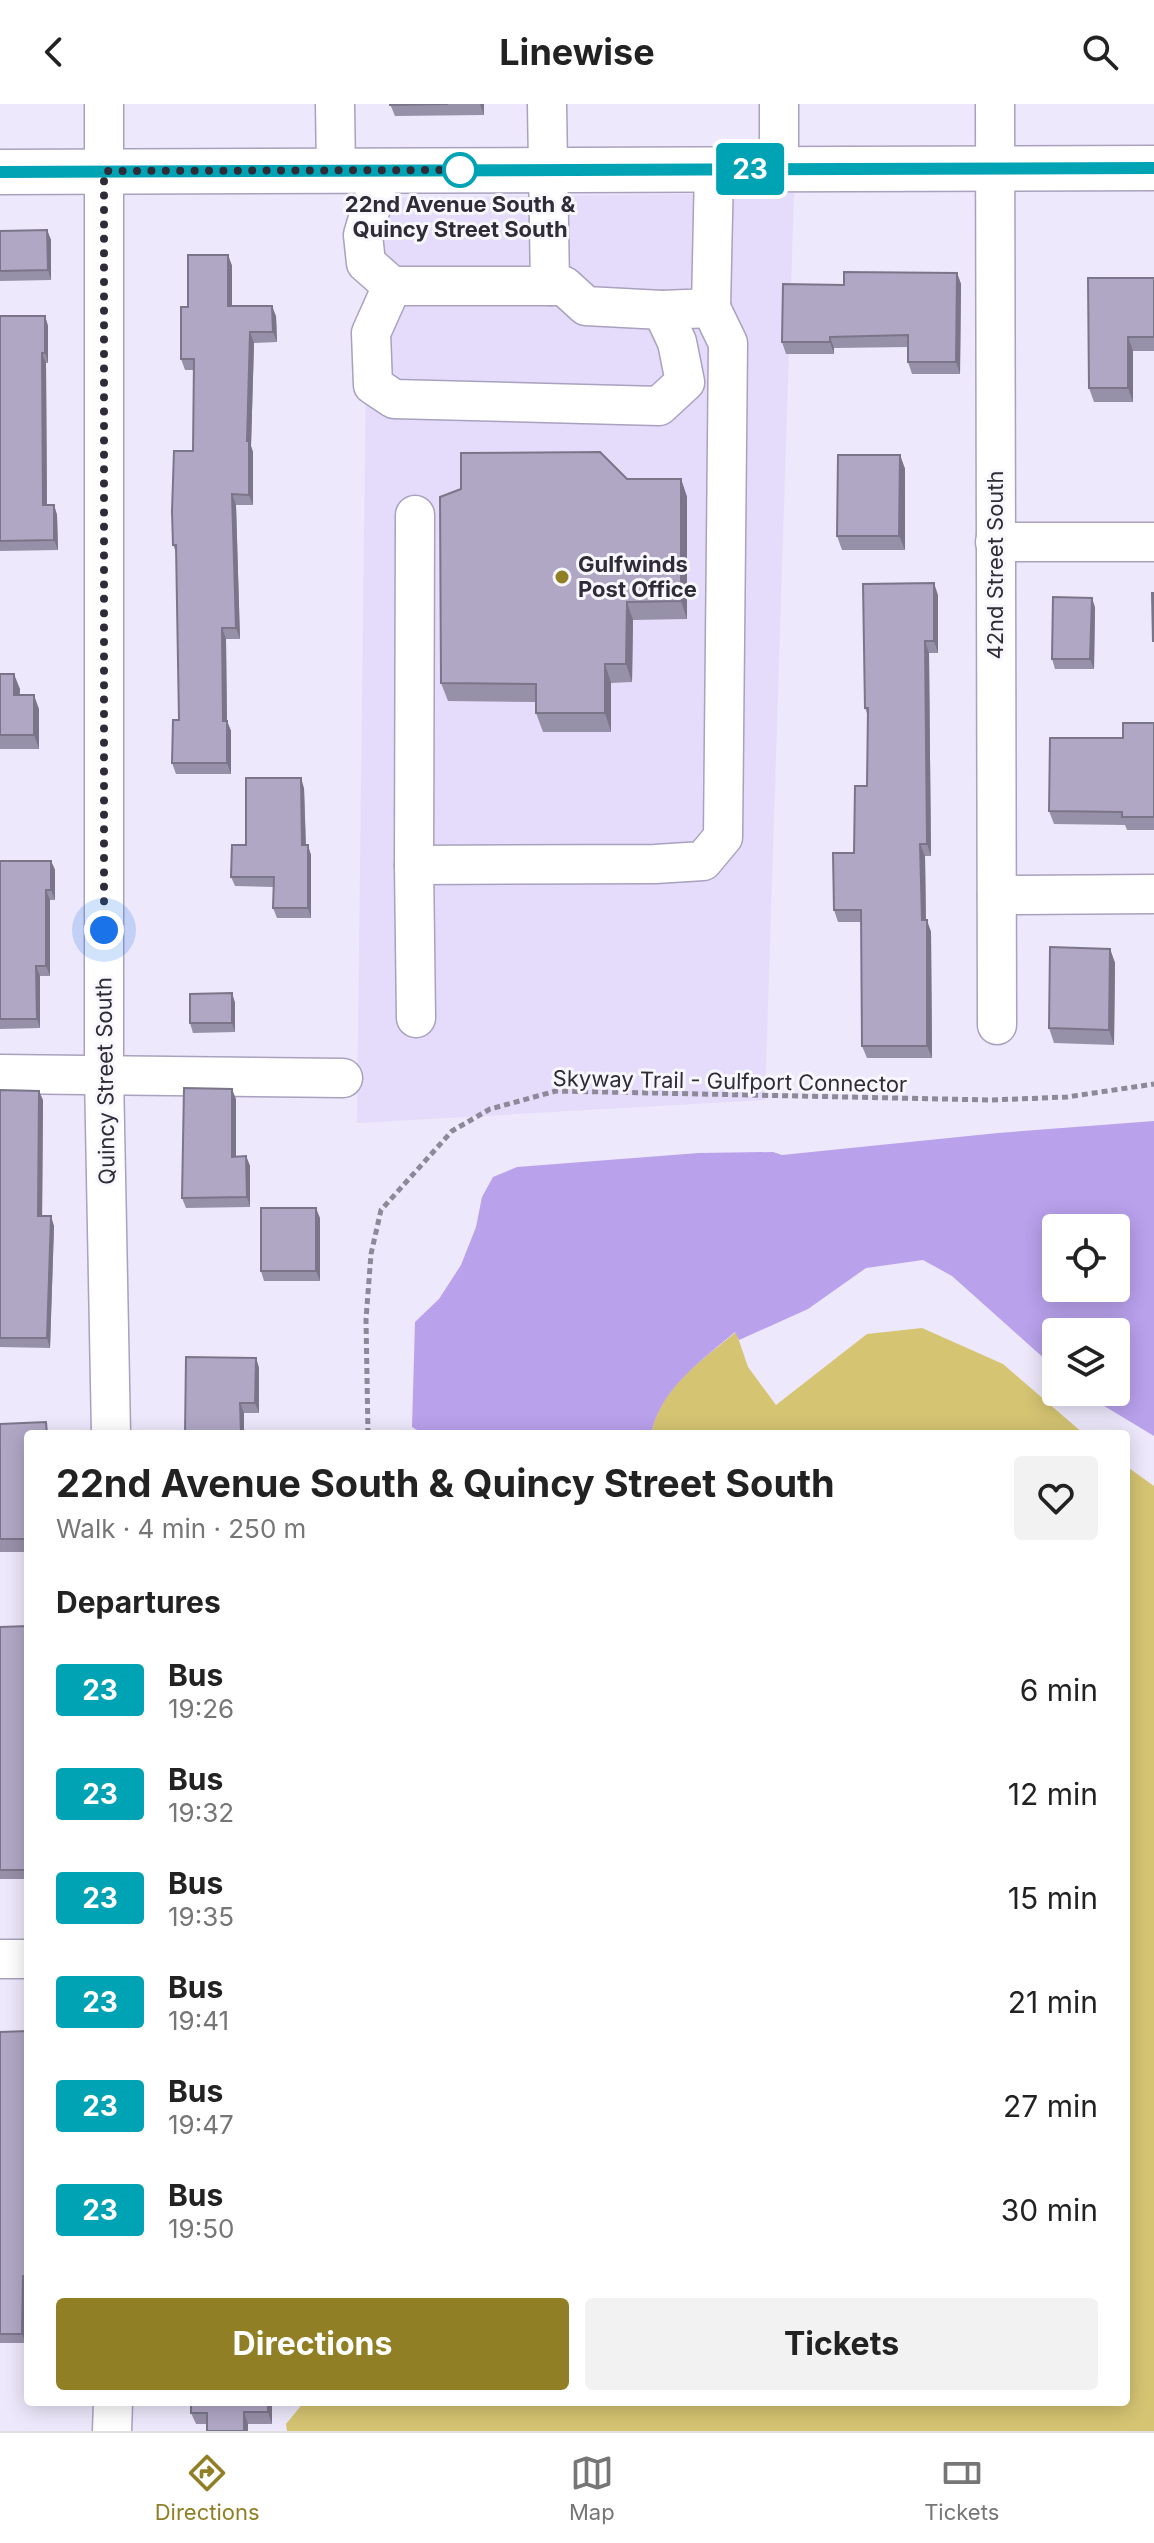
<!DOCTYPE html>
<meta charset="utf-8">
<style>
body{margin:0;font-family:Inter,sans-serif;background:#f2f2f2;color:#222;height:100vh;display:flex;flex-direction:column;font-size:30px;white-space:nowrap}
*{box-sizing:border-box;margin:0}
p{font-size:26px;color:#767676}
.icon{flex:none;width:44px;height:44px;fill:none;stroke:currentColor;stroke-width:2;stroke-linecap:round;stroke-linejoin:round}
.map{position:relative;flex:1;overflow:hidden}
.panel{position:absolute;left:24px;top:1326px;width:1106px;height:976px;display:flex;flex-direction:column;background:#fff;border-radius:8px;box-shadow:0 4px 20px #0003}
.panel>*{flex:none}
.badge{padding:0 16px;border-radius:6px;font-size:28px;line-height:52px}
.tools{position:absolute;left:1042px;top:1110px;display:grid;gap:16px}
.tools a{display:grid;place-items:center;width:88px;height:88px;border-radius:8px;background:#fff;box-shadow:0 4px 20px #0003;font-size:40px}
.you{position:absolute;width:40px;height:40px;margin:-20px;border:6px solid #fff;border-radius:50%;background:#1a73e8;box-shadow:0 0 0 12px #1a73e833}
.map>.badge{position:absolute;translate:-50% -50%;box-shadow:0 0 0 4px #fff}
h2{padding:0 32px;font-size:30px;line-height:72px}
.round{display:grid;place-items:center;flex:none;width:84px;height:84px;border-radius:8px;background:#f2f2f2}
.head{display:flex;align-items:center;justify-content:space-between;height:136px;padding:0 32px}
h1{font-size:38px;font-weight:700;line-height:60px}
.action{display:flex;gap:16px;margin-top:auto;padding:16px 32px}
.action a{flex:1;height:92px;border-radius:8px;background:#917f26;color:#fff;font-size:32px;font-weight:700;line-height:92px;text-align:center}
.action a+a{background:#f2f2f2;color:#222}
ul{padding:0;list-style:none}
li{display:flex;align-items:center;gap:24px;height:104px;padding:0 32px}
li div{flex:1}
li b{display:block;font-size:30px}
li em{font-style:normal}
li .badge{min-width:88px;font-weight:700;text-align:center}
header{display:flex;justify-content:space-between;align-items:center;height:104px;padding:0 32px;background:#fff;font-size:36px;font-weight:700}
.menu{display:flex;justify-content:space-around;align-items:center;height:112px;border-top:2px solid #e0e0e0;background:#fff;font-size:22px;color:#767676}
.menu a{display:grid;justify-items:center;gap:4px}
.menu .selected{color:#917f26}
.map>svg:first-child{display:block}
</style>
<header><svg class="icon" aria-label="back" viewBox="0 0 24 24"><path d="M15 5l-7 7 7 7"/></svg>Linewise<svg class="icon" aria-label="search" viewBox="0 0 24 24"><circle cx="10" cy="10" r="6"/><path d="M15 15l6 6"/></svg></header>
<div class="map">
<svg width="1154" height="2327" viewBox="0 0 1154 2327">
<rect width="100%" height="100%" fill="#ede8fb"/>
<!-- built -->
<path fill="#e4dcfa" d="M794,89l-29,907 -408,23 11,-925z"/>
<!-- green -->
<g fill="#d5c472">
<path d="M922,1224l81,36 81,70h-433c10,-47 50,-73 85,-102l12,35 28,38 91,-71z"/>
<path d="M1126,1362l28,20v945h-867l-1,-7 18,-22h822z"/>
</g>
<!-- water -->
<path fill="#b9a1ec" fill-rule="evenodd" d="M1154,1017v315l-73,-44h35v-60h-60v37l-104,-93 -29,-16 -57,8 -58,41 -69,31 -4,-8c-34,29 -74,56 -84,102h-227l-12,-7 3,-105 24,-23 22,-34 15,-38 6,-30 11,-20 24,-10 182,-14 74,-1 9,3 216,-22zM1056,1124h60v60h-60z"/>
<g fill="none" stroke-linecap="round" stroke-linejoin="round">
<!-- minor casing -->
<g stroke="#a9a1be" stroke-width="41">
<g id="minor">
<path d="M104,0v970l7,360"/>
<path d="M335,0l1,66"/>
<path d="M547,0l3,182"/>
<path d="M779,0v65"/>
<path d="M995,0l2,921"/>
<path d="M382,66l-19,65 3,28 26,23h172l22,20 76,4"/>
<path d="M392,182l-21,47 2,52 21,14 265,7 26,-24 -8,-40 -15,-32 49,-2 3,-139"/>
<path d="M415,411l-1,350 241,-1 48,-3 20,-24 5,-494 -17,-35"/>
<path d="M995,438h159"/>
<path d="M414,761l2,153"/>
<path d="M997,791l157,-1"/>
<path d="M0,970l343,4"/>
<path d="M0,1855h28"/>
<path d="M112,2327l1,-29"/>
</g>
</g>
<!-- major casing -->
<g stroke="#a9a1be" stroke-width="47">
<path id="major" d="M0,68l1154,-4"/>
</g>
<!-- path -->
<path stroke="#8d8999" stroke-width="5" stroke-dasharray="6 4" stroke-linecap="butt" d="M368,1330l-2,-115 5,-65 10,-44 71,-79 38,-22 66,-18 436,9 75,-3 87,-13"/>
<!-- minor -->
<use href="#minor" stroke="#fff" stroke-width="38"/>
<!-- major -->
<use href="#major" stroke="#fff" stroke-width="44"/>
</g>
<!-- wall -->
<g fill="#9790a9">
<path d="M390,0h94v11l-89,1z"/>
<path d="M47,126l4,10v40l-51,1v-50z"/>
<path d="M228,151l4,11v40l44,10 1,26 -23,1 -3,103 2,6v53h-17l4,134h-14l1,82 4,10v43h-55l-4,-11 7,-43 -3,-168 -3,-7 20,-94v-81h-8l-4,-11 7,-52z"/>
<path d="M957,169l4,11 -1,90h-48l-4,-12v-15l-74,1v6h-48l-4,-12 62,-57z"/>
<path d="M1154,174v73h-21v51h-39l-5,-14z"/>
<path d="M0,212h45l3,10v37h-2l1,142h7l3,10 1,35 -58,1z"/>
<path d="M900,351l5,14v81h-63l-5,-14z"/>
<path d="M627,375h54l6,18v122l-54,1 -1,62 -21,1v49h-68l-7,-19v-11l-88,-1 -7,-18z"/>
<path d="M938,491v58h-9l2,203h-6l1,64 5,12 1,126h-65l-5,-12 -1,-124h-23l-4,-12 20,-57 13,-67 1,-70 -3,-8z"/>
<path d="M1095,503l-1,62h-39l-3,-10z"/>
<path d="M0,570l20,15 -1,6 20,14v40h-39z"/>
<path d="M1154,619v107h-27l-2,-5 -71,-1 -5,-13 74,-73z"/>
<path d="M304,684l2,57 5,10v63h-34l-4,-10v-21l-38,-1 -4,-9 15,-32z"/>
<path d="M0,757h51l4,9v30h-5v76h-10v52l-40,1z"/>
<path d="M1110,845l5,14 -1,82 -60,-2 -5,-15z"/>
<path d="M232,889l3,10v29l-42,1 -3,-10z"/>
<path d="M0,986l43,10 -1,116 12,10 -4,122 -50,-1z"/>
<path d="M236,995v57h10l4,10v41l-64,1 -4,-10z"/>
<path d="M320,1114v63h-56l-3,-10z"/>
<path d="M256,1254l3,10v45h-15v21h-66h7z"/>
<path d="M0,1320l28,10v118h-28z"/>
<path d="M28,1522v253h-28v-252z"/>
<path d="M28,1927v255l-2,-1v58h-26v-311z"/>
<path d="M272,2298v22h-76l-5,-11z"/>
</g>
<!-- shaded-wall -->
<g fill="#7b758a">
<path d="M480,0h4v11z"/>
<path d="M47,126l4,10v40l-3,-10z"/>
<path d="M228,151l4,11v51l-4,-11z"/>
<path d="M957,169l4,11 -1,90 -4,-12z"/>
<path d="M272,202l4,10 1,26 -4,-10z"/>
<path d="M45,212l3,10v37l-3,-10z"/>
<path d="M250,228l4,11 -3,103 2,6v53l-4,-10 -2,-54z"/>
<path d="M830,233l4,11v6l-4,-12z"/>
<path d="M1128,233l5,14v51l-5,-14z"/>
<path d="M42,249l4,10 1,152 -4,-10z"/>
<path d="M900,351l5,14v81l-6,-14z"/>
<path d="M681,375l6,18v122l-6,-18z"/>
<path d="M232,390l4,11 4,134 -4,-11z"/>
<path d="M54,401l3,10 1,35 -4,-10z"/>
<path d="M934,479l4,12v58l-4,-12z"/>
<path d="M1092,494l3,9 -1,62 -4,-10z"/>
<path d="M627,498l6,18 -1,62 -6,-18z"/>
<path d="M222,524l4,11 1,92 -4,-10z"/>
<path d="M925,537l4,12 2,203 -4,-12z"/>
<path d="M605,560l6,19v49l-6,-19z"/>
<path d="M14,570l6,15 -1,20 -5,-14z"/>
<path d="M34,591l5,14v40l-5,-14z"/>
<path d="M227,617l4,10v43l-4,-11z"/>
<path d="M301,674l3,10 2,67 -4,-10z"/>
<path d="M920,740l5,12 1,76 -4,-12z"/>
<path d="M308,741l3,10v63l-3,-10z"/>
<path d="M51,757l4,9v30l-4,-10z"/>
<path d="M46,786l4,10v76l-4,-10z"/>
<path d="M927,816l4,12 1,126 -5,-12z"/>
<path d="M1110,845l5,14 -1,82 -5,-15z"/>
<path d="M36,862l4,10v52l-3,-9z"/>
<path d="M232,889l3,10v29l-3,-9z"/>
<path d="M232,985l4,10v67l-4,-9z"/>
<path d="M39,987l4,9 -1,126 -4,-10z"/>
<path d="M246,1052l4,10v41l-3,-10z"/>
<path d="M316,1104l4,10v63l-4,-10z"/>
<path d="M51,1112l3,10 -4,122 -3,-10z"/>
<path d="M256,1254l3,10v45l-4,-10z"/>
<path d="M240,1299l4,10v21h-3z"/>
<path d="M23,2172l3,9v58l-4,-9z"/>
<path d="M268,2298h4v22l-4,-12z"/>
<path d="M244,2308l4,12v7h-4z"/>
</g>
<!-- building -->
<g fill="#b0a7c5" stroke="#7b758a" stroke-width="2">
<path d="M390,0h58l-58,1z"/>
<path d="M47,126l1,40 -48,1v-40z"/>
<path d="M188,151h40v51h44l1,26h-23l-3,109h2v54l-17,-1 4,134h-14l1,93h4v42h-55l1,-43h6l-3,-175h-3l-1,-34 2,-60h19l1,-92h-13v-52h7z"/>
<path d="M844,168l113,1 -1,89h-48v-27l-78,2v5h-48l1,-58 61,1z"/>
<path d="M1088,174h66v59h-26v51h-39z"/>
<path d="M0,212h45v37h-3l1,152h11v35l-54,1z"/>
<path d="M600,348l27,27h54v122l-54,1 -1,62h-21v49h-69v-29l-95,-1 -1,-186 21,-8v-36z"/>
<path d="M838,351h62l-1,81h-62z"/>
<path d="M934,479v58h-9l2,203h-7l2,76h5v126h-65l-1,-136h-27l-1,-57h21l1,-67h12l1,-78h-3l-2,-124z"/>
<path d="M1152,489h2v48h-1z"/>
<path d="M1053,493l39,1 -2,61h-38z"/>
<path d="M0,570h14v21h20v40h-34z"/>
<path d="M1123,619h31v94h-32v-5l-73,-1 1,-73h73z"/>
<path d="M246,674h55l1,67h6v63h-35l1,-31h-43l1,-32h14z"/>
<path d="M0,757h51v29h-5v76h-10l1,53h-37z"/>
<path d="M1050,843l60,2 -1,81 -60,-2z"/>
<path d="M232,889v30h-42v-29z"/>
<path d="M184,984l48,1v68l14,-1 1,41 -65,1z"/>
<path d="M0,986l39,1 -1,125h13l-4,122h-47z"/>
<rect x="261" y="1104" width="55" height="63"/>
<path d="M186,1253l70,1 -1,45h-15l1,31h-63h7z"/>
<path d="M46,1318l1,12h-19v105h-28v-115z"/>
<path d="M28,1522v244h-28v-243z"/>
<path d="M28,1927v245h-5l-1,58h-22v-302z"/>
<path d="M191,2298h77v10h-24v19h-37v-18h-16z"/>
</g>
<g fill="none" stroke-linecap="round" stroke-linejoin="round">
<!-- line casing -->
<g stroke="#fff" stroke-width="18">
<path id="line" d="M0,68l1154,-4"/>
</g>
<!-- line -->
<use href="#line" stroke="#00a3b4" stroke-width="12"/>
<!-- walk -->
<path stroke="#2f2c38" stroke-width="8" stroke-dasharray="0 14.4" d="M104,826v-759l361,-1h-5"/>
</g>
<!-- markers -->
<circle fill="#fff" stroke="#00a3b4" stroke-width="4" cx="460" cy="66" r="16"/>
<circle fill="#917f26" stroke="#f9f7fe" stroke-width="3" cx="562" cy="473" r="8"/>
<g text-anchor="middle" stroke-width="6" stroke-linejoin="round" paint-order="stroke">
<!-- stop labels -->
<g font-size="22" font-weight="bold" fill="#2f2c38" stroke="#f9f7fe">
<text x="460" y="108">22nd Avenue South &amp;<tspan x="460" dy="25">Quincy Street South</tspan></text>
</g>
<!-- poi labels -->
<g font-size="22" font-weight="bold" fill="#2f2c38" stroke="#f9f7fe" text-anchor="start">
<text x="578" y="468">Gulfwinds<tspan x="578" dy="25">Post Office</tspan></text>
</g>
<!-- street labels -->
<g font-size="22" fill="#2f2c38" stroke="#f9f7fe">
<text transform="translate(995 461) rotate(-90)" y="8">42nd Street South</text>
<text transform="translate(105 977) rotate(-91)" y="8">Quincy Street South</text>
<text transform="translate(730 977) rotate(1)" y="8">Skyway Trail - Gulfport Connector</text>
</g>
</g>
</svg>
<div class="tools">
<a><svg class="icon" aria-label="locate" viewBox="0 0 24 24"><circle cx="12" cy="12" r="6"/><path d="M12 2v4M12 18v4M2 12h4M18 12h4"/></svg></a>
<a><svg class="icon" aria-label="layers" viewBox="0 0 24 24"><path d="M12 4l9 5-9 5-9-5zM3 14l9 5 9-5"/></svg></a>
</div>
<div class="you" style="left:104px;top:826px"></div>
<b class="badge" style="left:750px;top:65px;background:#00a3b4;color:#fff">23</b>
<section class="panel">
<div class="head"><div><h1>22nd Avenue South &amp; Quincy Street South</h1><p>Walk · 4 min · 250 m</p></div><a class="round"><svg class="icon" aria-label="heart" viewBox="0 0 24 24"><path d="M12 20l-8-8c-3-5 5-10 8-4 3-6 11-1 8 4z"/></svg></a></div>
<h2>Departures</h2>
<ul>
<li><span class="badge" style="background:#00a3b4;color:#fff">23</span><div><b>Bus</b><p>19:26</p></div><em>6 min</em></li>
<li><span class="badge" style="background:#00a3b4;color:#fff">23</span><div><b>Bus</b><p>19:32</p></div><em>12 min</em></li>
<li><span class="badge" style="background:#00a3b4;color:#fff">23</span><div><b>Bus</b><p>19:35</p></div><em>15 min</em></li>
<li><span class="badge" style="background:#00a3b4;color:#fff">23</span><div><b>Bus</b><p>19:41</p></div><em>21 min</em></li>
<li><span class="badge" style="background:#00a3b4;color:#fff">23</span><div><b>Bus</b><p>19:47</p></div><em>27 min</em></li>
<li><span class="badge" style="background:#00a3b4;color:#fff">23</span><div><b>Bus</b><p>19:50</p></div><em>30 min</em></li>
</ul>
<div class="action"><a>Directions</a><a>Tickets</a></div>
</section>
</div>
<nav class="menu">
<a class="selected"><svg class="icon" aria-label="directions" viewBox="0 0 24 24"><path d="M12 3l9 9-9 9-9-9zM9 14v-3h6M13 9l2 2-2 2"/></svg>Directions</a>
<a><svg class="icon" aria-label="map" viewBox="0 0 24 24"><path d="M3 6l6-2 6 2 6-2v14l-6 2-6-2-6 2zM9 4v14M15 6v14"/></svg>Map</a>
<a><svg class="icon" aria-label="tickets" viewBox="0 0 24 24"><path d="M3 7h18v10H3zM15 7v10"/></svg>Tickets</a>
</nav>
